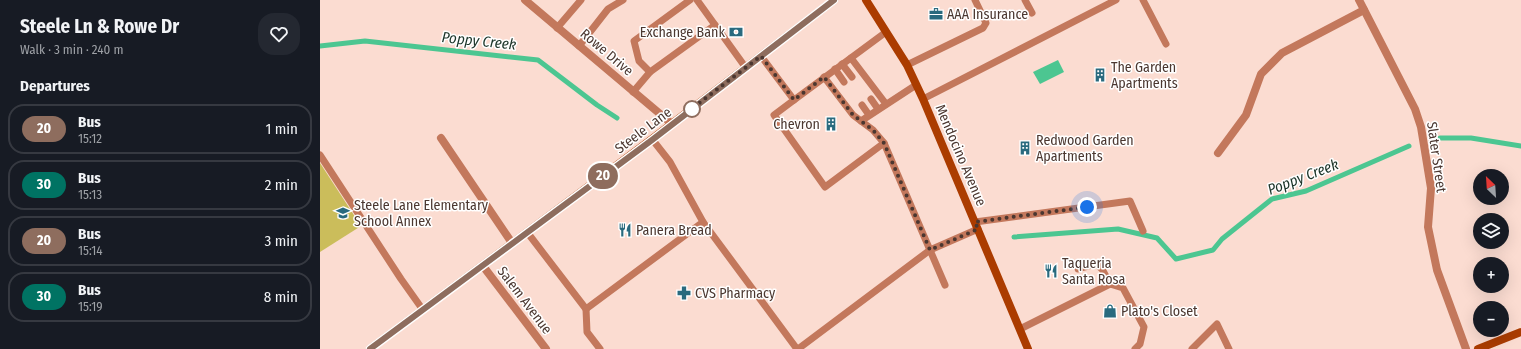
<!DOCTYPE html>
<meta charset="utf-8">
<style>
body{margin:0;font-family:"Fira Sans Condensed",sans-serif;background:#242831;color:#f1f3f6;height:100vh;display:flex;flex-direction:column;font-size:15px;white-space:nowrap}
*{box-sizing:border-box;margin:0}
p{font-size:13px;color:#9ea1a6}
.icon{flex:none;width:22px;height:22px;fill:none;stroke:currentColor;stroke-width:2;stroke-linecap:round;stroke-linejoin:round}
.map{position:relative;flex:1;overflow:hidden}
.panel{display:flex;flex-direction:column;background:#171b24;width:320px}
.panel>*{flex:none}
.badge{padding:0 8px;border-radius:13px;font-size:14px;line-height:26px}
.needle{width:26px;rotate:335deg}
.controls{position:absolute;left:1153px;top:169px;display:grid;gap:8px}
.controls a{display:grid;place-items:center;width:36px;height:36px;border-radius:50%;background:#171b24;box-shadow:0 4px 16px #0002;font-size:20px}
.you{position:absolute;width:20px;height:20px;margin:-10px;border:3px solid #fff;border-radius:50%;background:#1a73e8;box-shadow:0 0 0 6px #1a73e833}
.map>.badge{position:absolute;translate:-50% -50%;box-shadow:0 0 0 2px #fff}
h2{padding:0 20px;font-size:15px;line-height:36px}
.round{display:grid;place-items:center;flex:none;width:42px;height:42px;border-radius:16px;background:#242831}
.summary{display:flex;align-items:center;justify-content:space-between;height:68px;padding:0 20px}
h1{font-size:19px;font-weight:700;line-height:30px}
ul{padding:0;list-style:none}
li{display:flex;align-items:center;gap:12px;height:50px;margin:0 8px 6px;padding:0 12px;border:2px solid #363941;border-radius:16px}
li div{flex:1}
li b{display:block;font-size:15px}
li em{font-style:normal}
li .badge{min-width:44px;font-weight:700;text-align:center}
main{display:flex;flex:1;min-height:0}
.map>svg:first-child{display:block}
</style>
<main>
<section class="panel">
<div class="summary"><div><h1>Steele Ln &amp; Rowe Dr</h1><p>Walk · 3 min · 240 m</p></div><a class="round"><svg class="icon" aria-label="heart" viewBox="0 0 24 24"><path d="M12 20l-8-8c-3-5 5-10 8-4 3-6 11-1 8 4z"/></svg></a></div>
<h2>Departures</h2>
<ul>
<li><span class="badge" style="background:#8e6d5e;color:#fff">20</span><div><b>Bus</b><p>15:12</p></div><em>1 min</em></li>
<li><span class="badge" style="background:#007363;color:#fff">30</span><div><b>Bus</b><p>15:13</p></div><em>2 min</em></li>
<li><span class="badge" style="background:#8e6d5e;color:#fff">20</span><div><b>Bus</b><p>15:14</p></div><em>3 min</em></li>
<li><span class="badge" style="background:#007363;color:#fff">30</span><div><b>Bus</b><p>15:19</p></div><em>8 min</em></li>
</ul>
</section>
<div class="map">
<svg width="1201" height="349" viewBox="0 0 1201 349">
<rect width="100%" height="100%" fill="#fbdcd1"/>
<!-- green -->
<path fill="#cbbd5b" d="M0,163l41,63 -41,26z"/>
<!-- water -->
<path fill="#4cc691" d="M738,60l6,12 -24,12 -7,-12z"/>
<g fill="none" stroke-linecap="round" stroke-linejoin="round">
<!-- stream -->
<g stroke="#4cc691" stroke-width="5">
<path d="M0,46l45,-5 173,19 59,45 20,13"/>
<path d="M1120,138h31l50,8"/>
<path d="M694,237l104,-8 39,9 19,21 37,-9 9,-11 50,-40 34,-8 103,-45"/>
</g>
<!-- lane -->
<g stroke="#c3785c" stroke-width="7">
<path d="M370,0l-56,41 5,20 11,11 65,-47"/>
<path d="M377,0l49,68"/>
<path d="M705,0l7,13"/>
<path d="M823,0l23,44"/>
<path d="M237,28l24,-28"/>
<path d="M259,46l29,-37 15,-9"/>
<path d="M441,56l33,44 -20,15 51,72 59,-44 61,142"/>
<path d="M531,58l35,46"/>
<path d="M522,64l10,13"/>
<path d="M587,65l76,-37 3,-5 -11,-23"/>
<path d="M515,69l9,13"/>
<path d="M504,77l29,38 20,15 11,13"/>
<path d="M313,92l17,-20"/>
<path d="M551,99l7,10"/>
<path d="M603,99l193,-99"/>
<path d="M474,100l92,-68"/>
<path d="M542,105l7,10"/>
<path d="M541,121l55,-36"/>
<path d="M0,155l81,124 22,31"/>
<path d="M383,222l94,127"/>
<path d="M655,222l155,-21 13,30"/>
<path d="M207,232l59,77 117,-87 -33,-60 -18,-23"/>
<path d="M790,284l13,4 21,39 -4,17 -5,5"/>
<path d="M266,309l1,23 13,17"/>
<path d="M700,329l90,-45 -8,-15 -6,-5 -18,5"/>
<path d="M478,349l132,-99 48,-21"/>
<path d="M872,349l25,-25 12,25"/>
</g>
<!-- street -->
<g stroke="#c3785c" stroke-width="8">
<path d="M205,0l147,124"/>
<path d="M1039,0l56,109 6,18 10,61 -3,39 9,43 29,79"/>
<path d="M121,138l71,105"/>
<path d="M898,153l28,-38 15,-41 21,-21 82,-43"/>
<path d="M163,266l63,83"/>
</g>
<!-- secondary -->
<g stroke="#ab3c00" stroke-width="8">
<path d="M546,0l41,65 16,34 105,250"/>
<path d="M50,349l282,-210 182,-139"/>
<path d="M1158,349l43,-17"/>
</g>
</g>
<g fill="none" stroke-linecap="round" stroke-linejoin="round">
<!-- line casing -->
<g stroke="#fff" stroke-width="9">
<path id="line" d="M50,349l282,-209 182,-140"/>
</g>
<!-- line -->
<use href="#line" stroke="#8e6d5e" stroke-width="6"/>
<!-- walk -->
<path stroke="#4b3730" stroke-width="4" stroke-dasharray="0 7.2" d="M372,109l-2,1 71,-54 33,44 30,-23 29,38 20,15 11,13 46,107 48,-21 -3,-7 112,-15"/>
</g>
<!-- icons -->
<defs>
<g id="office-bare" transform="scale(1.08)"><path d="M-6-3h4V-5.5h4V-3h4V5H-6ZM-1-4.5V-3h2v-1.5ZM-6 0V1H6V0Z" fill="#296a7e" stroke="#fff" stroke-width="2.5" paint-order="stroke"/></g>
<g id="bank-bare" transform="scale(1.08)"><path d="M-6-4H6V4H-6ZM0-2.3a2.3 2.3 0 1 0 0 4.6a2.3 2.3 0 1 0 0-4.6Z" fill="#296a7e" stroke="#fff" stroke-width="2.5" paint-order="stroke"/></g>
<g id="building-bare" transform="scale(1.08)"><path d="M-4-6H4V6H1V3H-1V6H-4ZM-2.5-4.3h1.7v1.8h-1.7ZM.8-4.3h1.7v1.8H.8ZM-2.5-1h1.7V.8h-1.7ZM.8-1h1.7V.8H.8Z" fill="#296a7e" stroke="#fff" stroke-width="2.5" paint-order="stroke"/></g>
<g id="school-bare" transform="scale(1.08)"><path d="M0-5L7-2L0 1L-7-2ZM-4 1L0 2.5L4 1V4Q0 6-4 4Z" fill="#296a7e" stroke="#fff" stroke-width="2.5" paint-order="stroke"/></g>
<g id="restaurant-bare" transform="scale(1.08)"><path d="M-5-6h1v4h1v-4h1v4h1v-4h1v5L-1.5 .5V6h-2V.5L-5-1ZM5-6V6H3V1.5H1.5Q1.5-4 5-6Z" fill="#296a7e" stroke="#fff" stroke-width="2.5" paint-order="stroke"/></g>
<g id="pharmacy-bare" transform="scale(1.08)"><path d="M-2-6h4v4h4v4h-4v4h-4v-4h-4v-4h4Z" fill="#296a7e" stroke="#fff" stroke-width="2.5" paint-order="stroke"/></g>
<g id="shop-bare" transform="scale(1.08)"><path d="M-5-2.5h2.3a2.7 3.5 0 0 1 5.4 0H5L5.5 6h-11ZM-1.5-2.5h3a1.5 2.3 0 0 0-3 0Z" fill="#296a7e" stroke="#fff" stroke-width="2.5" paint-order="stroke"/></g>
</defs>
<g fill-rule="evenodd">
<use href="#office-bare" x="616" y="14"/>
<use href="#bank-bare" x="416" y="32"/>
<use href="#building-bare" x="780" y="75"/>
<use href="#building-bare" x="511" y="124"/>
<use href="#building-bare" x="705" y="148"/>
<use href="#school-bare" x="23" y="213"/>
<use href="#restaurant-bare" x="305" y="230"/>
<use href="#restaurant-bare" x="731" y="271"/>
<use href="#pharmacy-bare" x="364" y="293"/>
<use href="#shop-bare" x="790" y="311"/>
</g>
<!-- markers -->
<circle fill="#fff" stroke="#8e6d5e" stroke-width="2" cx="372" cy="109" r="8"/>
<g text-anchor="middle" stroke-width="3" stroke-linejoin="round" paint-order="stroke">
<!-- poi labels -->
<g font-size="14" fill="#4b3730" stroke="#fff" text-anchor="start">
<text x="627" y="19">AAA Insurance</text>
<text x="405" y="37" text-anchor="end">Exchange Bank</text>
<text x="791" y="72">The Garden<tspan x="791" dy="16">Apartments</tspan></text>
<text x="500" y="129" text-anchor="end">Chevron</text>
<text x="716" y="145">Redwood Garden<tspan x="716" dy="16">Apartments</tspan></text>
<text x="34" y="210">Steele Lane Elementary<tspan x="34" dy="16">School Annex</tspan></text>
<text x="316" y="235">Panera Bread</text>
<text x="742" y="268">Taqueria<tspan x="742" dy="16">Santa Rosa</tspan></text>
<text x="375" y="298">CVS Pharmacy</text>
<text x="801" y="316">Plato's Closet</text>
</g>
<!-- street labels -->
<g font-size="14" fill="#4b3730" stroke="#fff">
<text transform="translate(287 52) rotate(40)" y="5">Rowe Drive</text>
<text transform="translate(323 130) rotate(-37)" y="5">Steele Lane</text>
<text transform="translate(641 155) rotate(67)" y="5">Mendocino Avenue</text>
<text transform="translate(1117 157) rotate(82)" y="5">Slater Street</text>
<text transform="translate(205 300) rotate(53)" y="5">Salem Avenue</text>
</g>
<!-- water labels -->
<g font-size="15" font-style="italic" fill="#1b3428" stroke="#fff">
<text transform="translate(159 41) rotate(6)" y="5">Poppy Creek</text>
<text transform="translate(983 177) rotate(-21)" y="5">Poppy Creek</text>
</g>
</g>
</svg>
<div class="controls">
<a><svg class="needle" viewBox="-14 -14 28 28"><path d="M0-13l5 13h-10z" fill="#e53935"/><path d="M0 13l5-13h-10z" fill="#9ea1a6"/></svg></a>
<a><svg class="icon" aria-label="layers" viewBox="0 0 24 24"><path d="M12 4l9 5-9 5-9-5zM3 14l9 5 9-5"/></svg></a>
<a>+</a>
<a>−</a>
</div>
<div class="you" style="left:767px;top:207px"></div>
<b class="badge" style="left:283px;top:176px;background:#8e6d5e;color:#fff">20</b>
</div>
</main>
